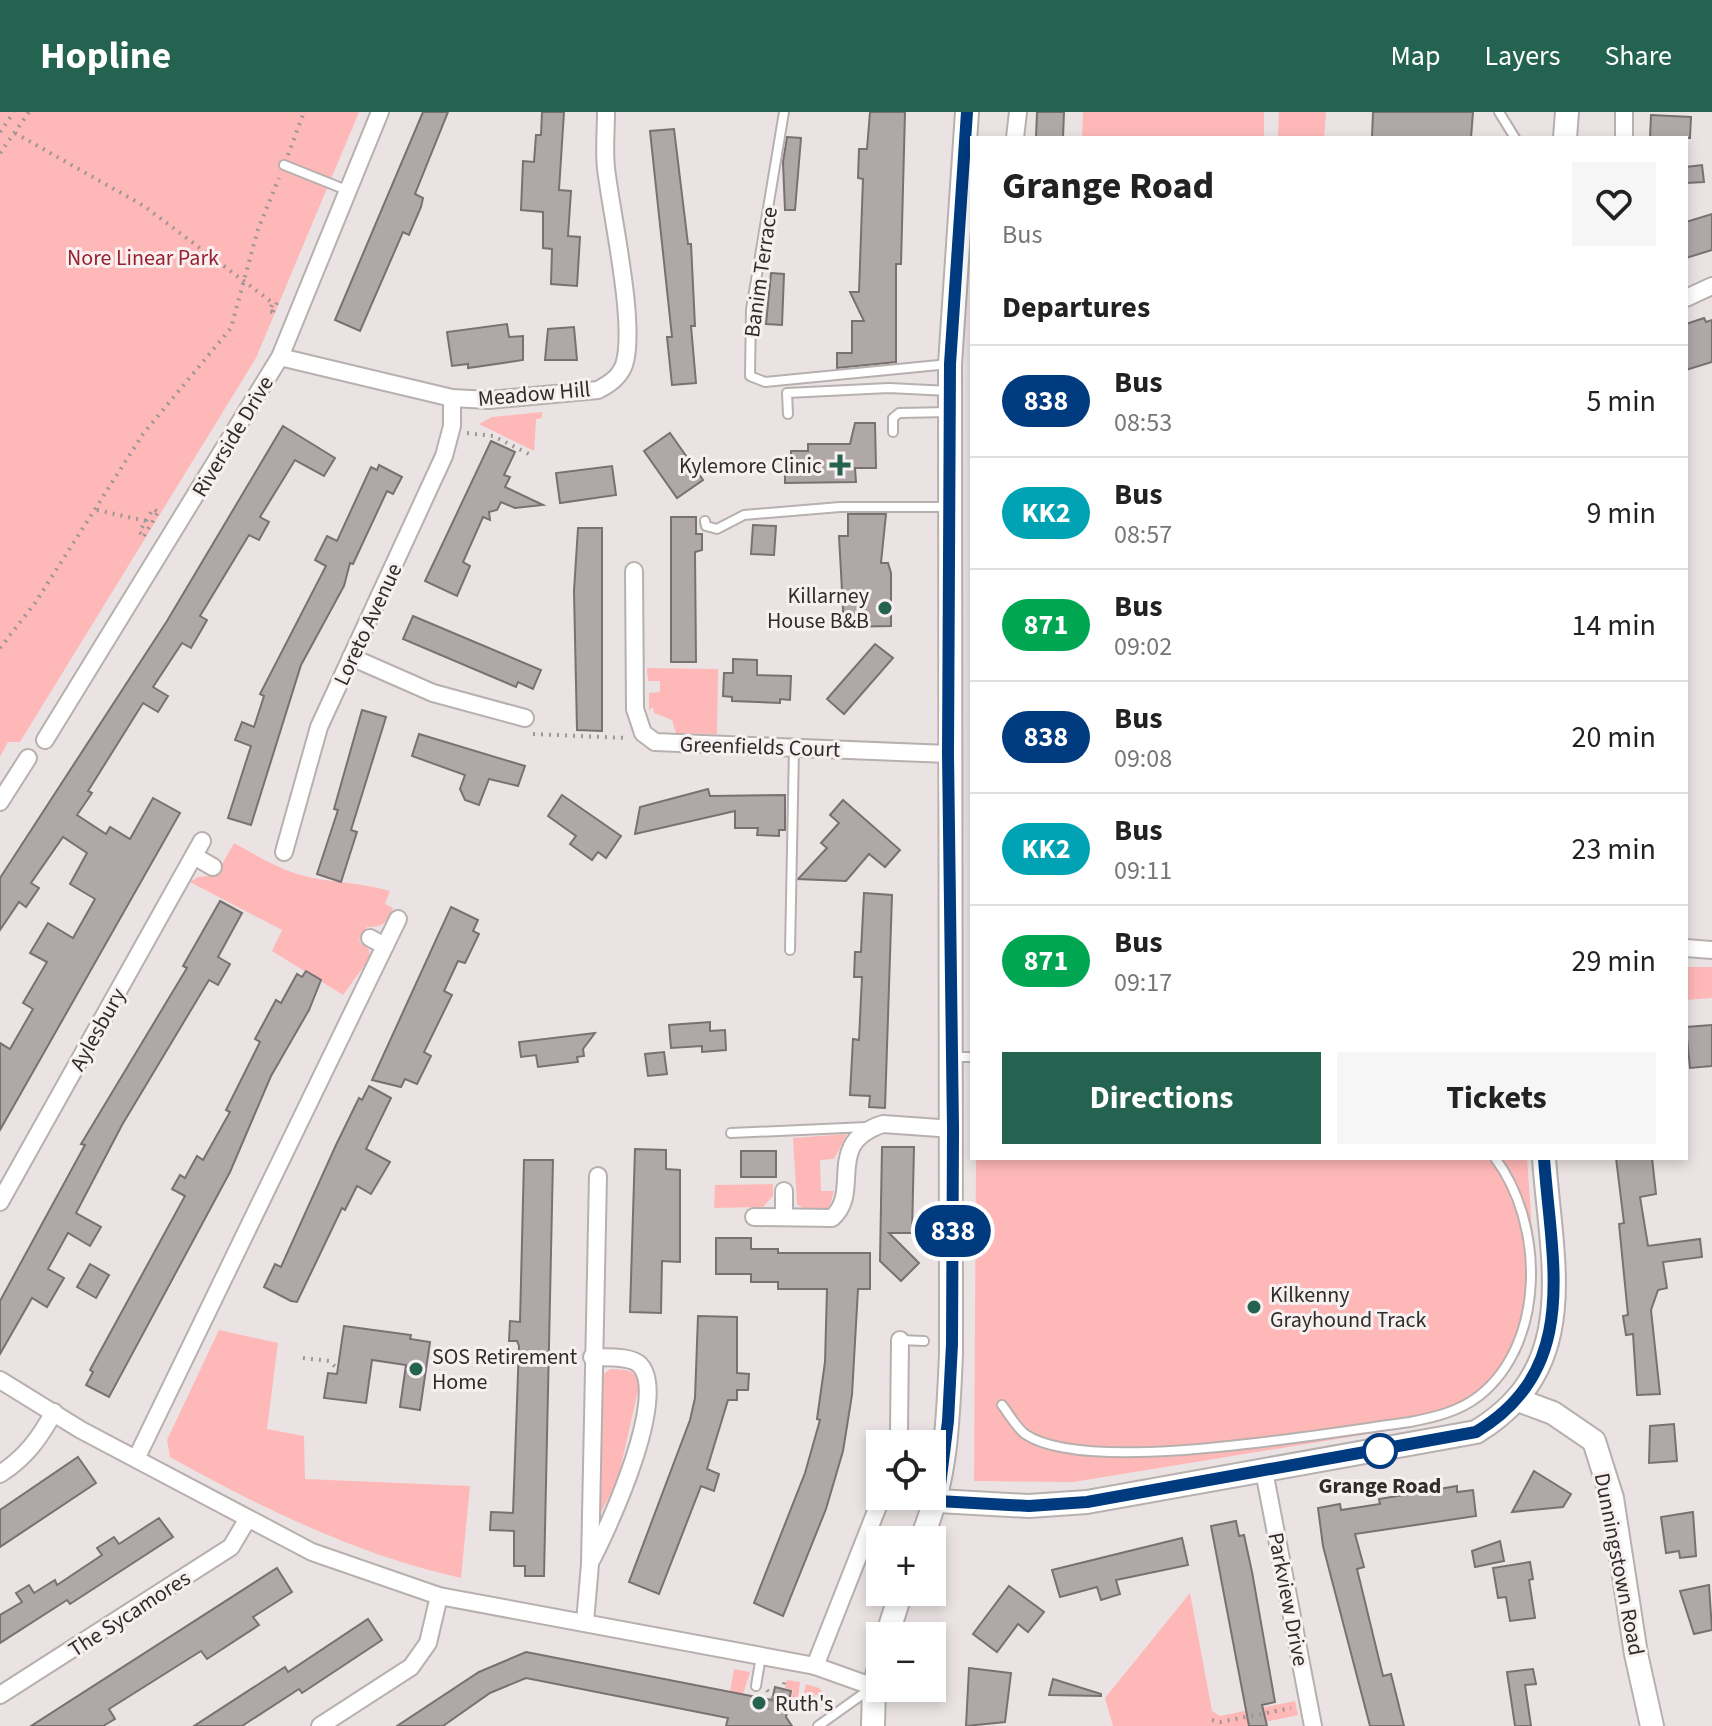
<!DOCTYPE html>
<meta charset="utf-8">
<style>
body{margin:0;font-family:"Source Sans 3",sans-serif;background:#f6f6f6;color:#222;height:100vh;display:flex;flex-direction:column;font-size:30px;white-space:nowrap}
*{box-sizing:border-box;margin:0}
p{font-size:26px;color:#767676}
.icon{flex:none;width:44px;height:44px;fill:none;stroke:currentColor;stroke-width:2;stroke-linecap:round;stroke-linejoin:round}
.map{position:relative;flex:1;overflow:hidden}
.drawer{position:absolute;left:970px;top:24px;width:718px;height:1024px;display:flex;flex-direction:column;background:#fff;border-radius:0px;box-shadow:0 4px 12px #0003}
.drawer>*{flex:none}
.badge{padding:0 16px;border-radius:26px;font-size:28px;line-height:52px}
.controls{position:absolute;left:866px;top:1318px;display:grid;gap:16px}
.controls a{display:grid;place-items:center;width:80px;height:80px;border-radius:0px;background:#fff;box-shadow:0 4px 12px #0003;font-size:40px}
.map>.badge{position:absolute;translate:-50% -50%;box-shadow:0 0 0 4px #fff}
h2{padding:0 32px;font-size:30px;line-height:72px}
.round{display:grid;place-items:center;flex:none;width:84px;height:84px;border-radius:0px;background:#f6f6f6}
.summary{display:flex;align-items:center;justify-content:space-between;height:136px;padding:0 32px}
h1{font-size:38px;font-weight:700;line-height:60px}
.primary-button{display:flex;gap:16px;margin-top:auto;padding:16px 32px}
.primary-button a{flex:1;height:92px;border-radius:0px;background:#246350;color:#fff;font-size:32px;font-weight:700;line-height:92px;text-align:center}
.primary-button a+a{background:#f6f6f6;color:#222}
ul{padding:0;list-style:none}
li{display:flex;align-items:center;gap:24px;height:112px;padding:0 32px;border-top:2px solid #e0e0e0}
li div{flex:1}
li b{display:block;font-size:30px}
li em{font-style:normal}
li .badge{min-width:88px;font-weight:700;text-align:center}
header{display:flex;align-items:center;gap:48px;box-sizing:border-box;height:112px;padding:0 40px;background:#246350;color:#fff}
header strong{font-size:38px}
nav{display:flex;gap:44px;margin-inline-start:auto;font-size:28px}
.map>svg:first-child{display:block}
</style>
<header>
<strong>Hopline</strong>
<nav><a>Map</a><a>Layers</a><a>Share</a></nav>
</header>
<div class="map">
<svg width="1712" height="1614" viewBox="0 0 1712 1614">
<rect width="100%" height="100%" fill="#ebe3e3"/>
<!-- green -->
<g fill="#feb8b7">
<path d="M0,0h359l-103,246 -236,384h-12l-8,15z"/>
<path d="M1083,0h181v26h-182z"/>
<path d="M1279,0h47l-2,26h-46z"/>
<path d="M542,300v6l-6,1 -2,32 -55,-27 13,-7z"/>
<path d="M647,556l71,1 -1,65 -41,-1 -4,-13 -18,-7 -1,-6 -4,3v-17l11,-1v-11h-12z"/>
<path d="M234,731c20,11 41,24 63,31 31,9 62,8 93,17l-5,13 8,4c-6,15 -9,19 -26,19l-8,14 10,9 1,8 -27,37 -71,-44 10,-21 -92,-48 8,-5 18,-2z"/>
<path d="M1686,855h26v31l-26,2z"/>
<path d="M847,1022l-13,25 -14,1 1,31h13l-5,17c-11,5 -23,4 -32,-4l-4,-66z"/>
<path d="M976,1046h551l9,131 -6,35 -10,30 -43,50 -42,19 -362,59 -99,-1z"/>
<path d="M773,1072v12l-10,11 -49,1 1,-23z"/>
<path d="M219,1218l59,13 -11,86 37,7 1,43 165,7 -9,92c-104,-23 -199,-70 -291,-121l-3,-17z"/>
<path d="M610,1257c14,1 24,-1 30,13l-22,97 -21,41 2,-142z"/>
<path d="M1190,1481l22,118 8,5 75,-15 3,14 -51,11h-134l-8,-28z"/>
<path d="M734,1557l16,3 -7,22 -13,-2z"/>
<path d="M787,1568l13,2 -3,25 -7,-2 3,-15 -8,-2z"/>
<path d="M806,1572l13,4 7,8 -1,3 -10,-5 -1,15 -13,-2z"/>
</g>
<!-- building -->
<g fill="#b0a8a8" stroke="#787171" stroke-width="2">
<path d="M423,0h25l-33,82 8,4 -2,9 -12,28 -6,-3 -43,99 -25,-11z"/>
<path d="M542,0h22l-5,78 12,1 -3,45 12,1 -3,49 -26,-2 1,-35 -9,-1v-36l-22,-2 2,-49 11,1 2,-27h5z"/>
<path d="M870,0h35l-4,152h-5v98l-59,6v-15h15v-32h12l-14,-29h9l4,-113 -5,-1 1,-29h8z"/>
<path d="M1037,0h27l-1,26h-27z"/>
<path d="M1373,0h100l-2,26h-99z"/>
<path d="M1651,3l40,2 -1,21h-40z"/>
<path d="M674,17l14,115h3l4,82h-4l5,57 -24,2 -5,-48h5l-22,-206z"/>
<path d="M787,25l14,1 -6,72h-10l-2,-48z"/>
<path d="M1702,53l2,17 -18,1v-16z"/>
<path d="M1712,102v36l-26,8v-36z"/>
<path d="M771,161l13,1 -2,51 -16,-1z"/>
<path d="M1704,206l2,4 6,-2v42l-26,8v-46z"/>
<path d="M507,212l2,13 14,-1v24l-55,8v-4l-16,2 -5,-34z"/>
<path d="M574,215l3,33h-32l3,-31z"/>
<path d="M855,311h20l1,45h-21l1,14 -71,1v-18h6v-14h17v-7h42z"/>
<path d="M283,314l52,32 -11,18 -29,-16 -35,57 9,5 -10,18 -10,-5 -49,81 7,4 -16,28 -9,-5 -29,44 15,9 -10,16 -15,-9 -55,88 4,2 -15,22 29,19 4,-7 20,12 23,-41 27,15 -180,317v-87l10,6 23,-40 -10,-6 24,-41 -17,-9 18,-30 25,15 22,-39 -25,-15 17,-31 -24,-16 -32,46 8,5 -13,19 -7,-5 -19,28v-52l167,-257z"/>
<path d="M670,321l33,47 -26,18 -33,-47z"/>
<path d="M491,329l24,11 -11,23 6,2 -5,10 38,18 -28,3 -14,-6 -4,8 -8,2 1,8 -7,-3 -20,45 7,4 -13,30 -32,-15z"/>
<path d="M379,353l23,12 -9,17 -6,-3 -34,73 -3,-1 -6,23 -43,79 -50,160 -23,-7 23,-72 -16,-6 7,-18 12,5 10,-31 -4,-2 66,-128 -11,-6 12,-24 10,5 34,-74 6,3z"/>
<path d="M612,354l4,29 -56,8 -4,-30z"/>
<path d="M848,402h38l-5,49h7l3,10v53l-47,1 -5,-91h9z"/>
<path d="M671,405h25v17h6v16l-7,2 1,110h-25z"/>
<path d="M753,413l23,1 -2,29 -23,-1z"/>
<path d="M578,416h24v203l-25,-1 -3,-139z"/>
<path d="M413,504l128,54 -8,19 -15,-7 -2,5 -113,-48z"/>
<path d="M875,532l18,14 -49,56 -17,-15z"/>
<path d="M733,547l24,1v15l34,1 -1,24 -10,-1v4l-48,-2v-4l-9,-1 1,-23h9z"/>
<path d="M362,598l24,7 -35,113 6,2 -16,50 -24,-8 21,-64 -4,-1z"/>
<path d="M419,622l106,32 -7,20 -29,-7 -10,26 -14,-5 -5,-11 5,-14 -53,-19z"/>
<path d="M708,677l2,7 75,-1v35h-6v6l-22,-1 1,-7h-23v-17l-100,23 5,-27z"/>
<path d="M562,683l59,41 -15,22 -8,-6 -6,8 -22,-16 6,-8 -28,-20z"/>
<path d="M843,688l57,50 -15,17 -16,-13 -23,27 -48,-2 29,-31 -6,-5 18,-20 -9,-8z"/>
<path d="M864,781l28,2 -7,213 -16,-1 1,-11 -20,-1 3,-56 6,1 3,-63h-8l1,-25h6z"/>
<path d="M220,789l22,12 -24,44 12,7 -12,21 -9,-5 -87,145 -46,88 25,14 -11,19 -22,-13 -20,36 16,9 -17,29 -15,-9 -32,56v-53l85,-156 -4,-1 106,-176 -4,-2z"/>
<path d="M451,795l27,13 -5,11 6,3 -14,29 -7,-2 -14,30 8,4 -28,57 7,4 -14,28 -12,-5 -4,8 -29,-7z"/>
<path d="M306,859l15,9 -12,30 -38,66 -41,96 -121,225 -23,-12 7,-13 -3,-2 95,-174 -13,-7 8,-14 5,3 12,-22 6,4 27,-48 -4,-2 34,-68 -5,-3 21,-39 5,3 16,-29 5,3z"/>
<path d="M710,910v9l15,-1 1,20 -24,2v-6l-31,2 -2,-23z"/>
<path d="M1712,913v41l-22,2 -4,-41z"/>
<path d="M595,921l-12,16 1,7 -7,1 1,5 -40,5 -2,-12 -15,2 -2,-15z"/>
<path d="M664,940l3,22 -19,2 -3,-22z"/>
<path d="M369,974l22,12 -25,51 24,13 -19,32 -14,-8 -12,24 -3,-2 -45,94 -6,-1 -27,-14 11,-23 6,3 55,-122 23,-47 3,2z"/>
<path d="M882,1035h32l-2,86h-23l30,30 -18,18 -21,-20z"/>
<path d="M635,1037l31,1v19l14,1v92l-18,-1 -1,52 -31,-1z"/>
<rect x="741" y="1039" width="35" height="26"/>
<path d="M1616,1046h36l4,36 -16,3 8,49 52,-7 2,18 -39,5 4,26 -9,2 -7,20 9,84 -23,1 -4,-61 -7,1 -3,-19 5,-1 -9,-91 5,-1z"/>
<path d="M524,1048h29l-9,416h-19v-10h-11v-35l-24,-1 1,-18 22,1 6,-167 -2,-5h-8l1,-20 10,1z"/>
<path d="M716,1126h35v11h27v4h92v36h-12l-6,106 -9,56 -17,58 -43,107 -29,-13 51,-130 15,-53 -3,-1 8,-57 2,-73h-49v-7h-27v-8h-35z"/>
<path d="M90,1152l19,11 -13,23 -19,-11z"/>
<path d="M698,1204l39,1v56l12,1 -1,16h-11v10h-9l-21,69 12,5 -5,17 -13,-5 -42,108 -30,-12 61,-162 5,-22z"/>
<path d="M344,1214l67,9 -1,4 20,3 -10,68 -20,-3 6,-42 -34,-5 -6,43 -42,-5 4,-25 9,1z"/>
<path d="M1674,1312l3,37 -28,2 1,-37z"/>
<path d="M78,1345l18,26 -96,64v-37z"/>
<path d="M1534,1359l37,23 -8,13 -51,5z"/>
<path d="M1457,1374v6l16,-2 3,26 -121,18 9,33 -7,2 26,107 8,-2 13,52h-34l-47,-180 -5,-38 22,-4 1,6 39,-6 -1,-5z"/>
<path d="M1693,1400l3,44 -16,2 -1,-7 -13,2 -5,-36z"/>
<path d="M159,1406l14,19 -103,67 -3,-4 -67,43v-28l22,-13 -6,-9 13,-8 5,8 21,-13 2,5 45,-30 -5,-7 17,-11 5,7z"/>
<path d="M1236,1409l3,15 5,-1 8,37 23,130 -13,3 5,21h-18l-38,-200z"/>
<path d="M1182,1426l6,27 -72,15 4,14 -19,6 -4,-13 -37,10 -8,-27z"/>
<path d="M1500,1429l4,20 -29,6 -3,-16z"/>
<path d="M1530,1450l3,17 -4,1 6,38 -25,3 -4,-24 -8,1 -5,-30z"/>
<path d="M277,1456l15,24 -39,25 6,8 -52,34 -6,-8 -92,58 6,10 -12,7h-72z"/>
<path d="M1709,1473l3,45 -18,4 -14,-43z"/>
<path d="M1009,1474l35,26 -16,20 -10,-8 -21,28 -24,-18z"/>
<path d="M368,1507l14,21 -80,53 -3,-4 -57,37h-48l91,-59 3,5z"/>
<path d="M526,1540l246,48 3,-13 16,4 -5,26 6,9h-66l2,-8 -202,-40 -36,15 -47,33h-46l82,-54z"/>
<path d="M969,1556l42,5 -6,49 -39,4z"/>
<path d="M1533,1557l3,15 -11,1 6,41h-16l-8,-54z"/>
<path d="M1053,1567l48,15v2l-52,-1z"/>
</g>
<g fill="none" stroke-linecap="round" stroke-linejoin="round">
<!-- lane casing -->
<g stroke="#b7b0af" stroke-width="12">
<g id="lane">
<path d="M784,0l-33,198 -1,66 15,6 184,-18"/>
<path d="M1499,0l16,26"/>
<path d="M284,53l65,26"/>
<path d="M788,302l-1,-21 102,-5 60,3"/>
<path d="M893,320v-14l6,-5 50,-1"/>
<path d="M705,409l1,5 11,3 27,-14 96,-8h109"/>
<path d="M790,838l4,-202"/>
<path d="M952,945h20"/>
<path d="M731,1021l136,-6"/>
<path d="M900,1228l24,1"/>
<path d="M1002,1293c7,9 14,22 23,29 62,43 305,-2 385,-12 25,-5 48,-10 69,-26 68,-54 65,-173 16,-238"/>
<path d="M756,1574l5,-30"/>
<path d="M818,1614l52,-37"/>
</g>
</g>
<!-- street casing -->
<g stroke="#b7b0af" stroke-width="20">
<g id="street">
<path d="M1015,26l3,-26"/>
<path d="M1624,26v-26"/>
<path d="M1686,186l26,-12"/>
<path d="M280,245l172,41 37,2 109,-10c11,-6 21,-12 26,-25 13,-39 -13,-152 -18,-197 -2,-18 0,-38 0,-56"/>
<path d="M634,459l1,138 8,24 12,9 293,12"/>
<path d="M351,545l82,36 92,25"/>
<path d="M45,628l235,-383 100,-245"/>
<path d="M0,690l28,-44"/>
<path d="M284,740l35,-125 125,-271 8,-30v-28"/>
<path d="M194,744l19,11"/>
<path d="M370,826l15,8"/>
<path d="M1686,836l26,2"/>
<path d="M0,1090l202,-361"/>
<path d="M754,1105l78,1c31,-27 -9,-75 51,-94l70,5"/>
<path d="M784,1105v-26"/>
<path d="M592,1245c13,1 38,-2 48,8 29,31 -31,161 -48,194"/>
<path d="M0,1268l81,50 231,122 127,44 376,70 59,21"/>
<path d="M895,1332l4,-13 1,-91"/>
<path d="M136,1347l262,-540"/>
<path d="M1264,1359l49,255"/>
<path d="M0,1362c26,-17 39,-35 54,-62"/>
<path d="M585,1510l5,-58 8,-388"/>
<path d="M815,1554l67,-170"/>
<path d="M0,1583l231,-148 16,-27"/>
<path d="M320,1614l91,-59 17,-24 11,-47"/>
</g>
</g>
<!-- secondary casing -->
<g stroke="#b7b0af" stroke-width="26">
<g id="secondary">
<path d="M1565,26l2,-26"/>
<path d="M1518,1288l35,13 41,28 18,57 24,156 16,72"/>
<path d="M938,1389l91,5 58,-4 389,-70c107,-64 75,-171 68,-274"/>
<path d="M921,1428c26,-61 27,-120 30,-186l-1,-990 17,-252"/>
<path d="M887,1524l14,-44"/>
<path d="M873,1614l1,-39 6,-23"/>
</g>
</g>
<!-- path -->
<g stroke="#9c9696" stroke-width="4" stroke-dasharray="2 6" stroke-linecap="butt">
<path d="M0,20l14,-20"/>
<path d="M15,21l129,73 129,97 -4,8 4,1"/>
<path d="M0,41l29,-41"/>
<path d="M288,43l16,-43"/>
<path d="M273,200l6,-14"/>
<path d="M467,321l26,3 36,18"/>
<path d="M97,398l49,11 -7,11 5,4"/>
<path d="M146,409l7,-12 5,3"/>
<path d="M144,424l14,-24"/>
<path d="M0,536l35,-45 108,-169 88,-106 27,-99 21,-51"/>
<path d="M533,622l93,4"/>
<path d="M303,1246l26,3 11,10"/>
<path d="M767,1578l6,8 8,2 1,5 31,7"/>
<path d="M781,1588l4,-21"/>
<path d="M769,1598l4,-12"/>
<path d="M1212,1608l8,2 71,-14"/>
</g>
<!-- lane -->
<use href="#lane" stroke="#fff" stroke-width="8"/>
<!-- street -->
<use href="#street" stroke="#fff" stroke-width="16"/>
<!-- secondary -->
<use href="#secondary" stroke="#fff" stroke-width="22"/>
</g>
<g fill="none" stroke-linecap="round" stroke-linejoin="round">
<!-- line casing -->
<g stroke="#fff" stroke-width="18">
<path id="line" d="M967,0l-17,252 -2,390 5,375 -1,215 -4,77 -10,80 91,5 58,-4 389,-70c106,-63 75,-171 68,-274"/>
</g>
<!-- line -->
<use href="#line" stroke="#003b80" stroke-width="12"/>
</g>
<!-- markers -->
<g fill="#246350" stroke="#f8f0f0" stroke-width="3">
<path d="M836 341h8v8h8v8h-8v8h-8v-8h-8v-8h8z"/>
<circle cx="885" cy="496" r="8"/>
<circle cx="1254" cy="1195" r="8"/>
<circle cx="416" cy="1257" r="8"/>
<circle cx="759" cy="1591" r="8"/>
</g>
<circle fill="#fff" stroke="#003b80" stroke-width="4" cx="1380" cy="1339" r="16"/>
<g text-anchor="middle" stroke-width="6" stroke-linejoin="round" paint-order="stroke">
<!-- park labels -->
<g font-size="22" fill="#992231" stroke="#f8f0f0">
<text x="143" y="153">Nore Linear Park</text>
</g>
<!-- street labels -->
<g font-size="22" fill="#2f2c2c" stroke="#f8f0f0">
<text transform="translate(760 160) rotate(-82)" y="8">Banim Terrace</text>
<text transform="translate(534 281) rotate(-5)" y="8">Meadow Hill</text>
<text transform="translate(232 324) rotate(-59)" y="8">Riverside Drive</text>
<text transform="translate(367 512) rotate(-65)" y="8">Loreto Avenue</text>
<text transform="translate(760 634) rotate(2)" y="8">Greenfields Court</text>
<text transform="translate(97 917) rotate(-61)" y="8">Aylesbury</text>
<text transform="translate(1620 1452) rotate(79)" y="8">Dunningstown Road</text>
<text transform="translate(1289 1487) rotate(79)" y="8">Parkview Drive</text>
<text transform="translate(129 1501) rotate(-33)" y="8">The Sycamores</text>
</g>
<!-- poi labels -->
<g font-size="22" fill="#2f2c2c" stroke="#f8f0f0" text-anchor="start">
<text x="822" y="361" text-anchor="end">Kylemore Clinic</text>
<text x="869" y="491" text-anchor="end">Killarney<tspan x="869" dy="25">House B&amp;B</tspan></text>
<text x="1270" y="1190">Kilkenny<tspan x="1270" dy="25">Grayhound Track</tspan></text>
<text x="432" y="1252">SOS Retirement<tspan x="432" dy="25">Home</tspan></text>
<text x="775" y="1599">Ruth's</text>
</g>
<!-- stop labels -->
<g font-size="22" font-weight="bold" fill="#2f2c2c" stroke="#f8f0f0">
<text x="1380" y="1381">Grange Road</text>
</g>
</g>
</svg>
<div class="controls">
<a><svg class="icon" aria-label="locate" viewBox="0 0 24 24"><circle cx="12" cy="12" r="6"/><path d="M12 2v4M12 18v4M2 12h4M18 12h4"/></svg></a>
<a>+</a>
<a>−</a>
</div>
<b class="badge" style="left:953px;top:1119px;background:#003b80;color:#fff">838</b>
<section class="drawer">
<div class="summary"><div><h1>Grange Road</h1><p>Bus</p></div><a class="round"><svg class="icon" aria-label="heart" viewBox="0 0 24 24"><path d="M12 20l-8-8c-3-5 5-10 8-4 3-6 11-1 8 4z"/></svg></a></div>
<h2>Departures</h2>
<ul>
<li><span class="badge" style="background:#003b80;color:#fff">838</span><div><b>Bus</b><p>08:53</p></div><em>5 min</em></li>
<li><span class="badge" style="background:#00a3b4;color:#fff">KK2</span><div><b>Bus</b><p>08:57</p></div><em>9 min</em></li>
<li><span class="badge" style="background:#00a651;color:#fff">871</span><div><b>Bus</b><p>09:02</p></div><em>14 min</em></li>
<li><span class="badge" style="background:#003b80;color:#fff">838</span><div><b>Bus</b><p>09:08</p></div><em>20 min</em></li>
<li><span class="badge" style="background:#00a3b4;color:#fff">KK2</span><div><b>Bus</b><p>09:11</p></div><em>23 min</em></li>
<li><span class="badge" style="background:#00a651;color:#fff">871</span><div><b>Bus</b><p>09:17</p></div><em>29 min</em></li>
</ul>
<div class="primary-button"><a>Directions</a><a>Tickets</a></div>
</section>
</div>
